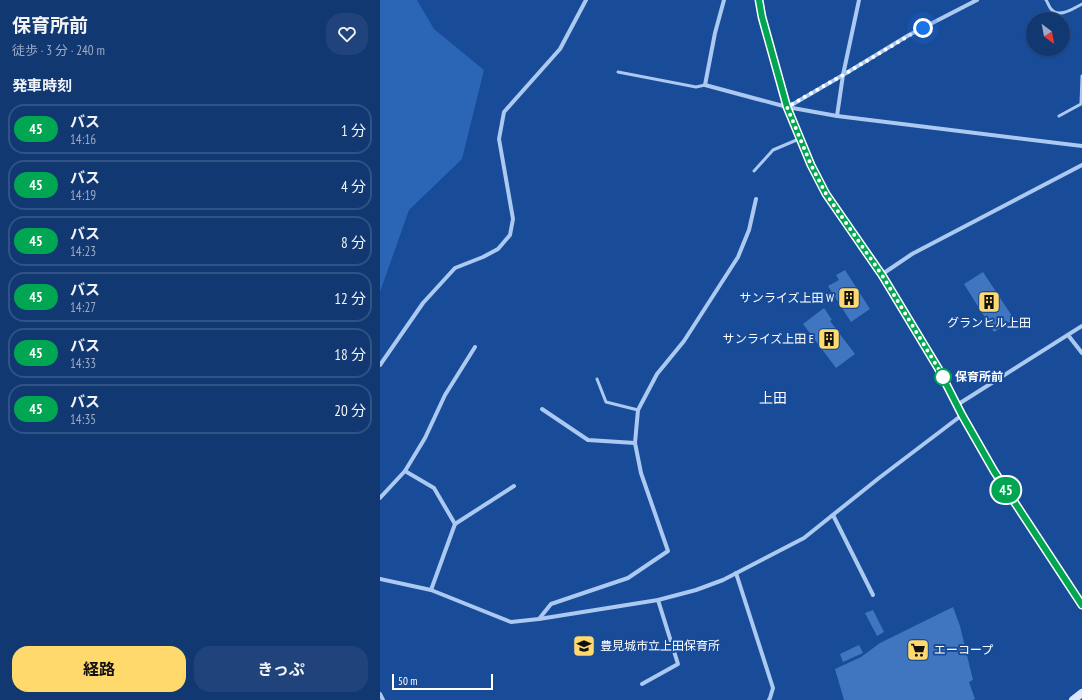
<!DOCTYPE html>
<html lang="ja">
<meta charset="utf-8">
<style>
body{margin:0;font-family:"PT Sans Narrow","Noto Sans JP",sans-serif;background:#1f437a;color:#f1f3f6;height:100vh;display:flex;flex-direction:column;font-size:15px;white-space:nowrap}
*{box-sizing:border-box;margin:0}
p{font-size:13px;color:#9cacc4}
.icon{flex:none;width:22px;height:22px;fill:none;stroke:currentColor;stroke-width:2;stroke-linecap:round;stroke-linejoin:round}
.map{position:relative;flex:1;overflow:hidden}
.panel{display:flex;flex-direction:column;background:#123872;width:380px}
.panel>*{flex:none}
.badge{padding:0 8px;border-radius:13px;font-size:14px;line-height:26px}
.needle{width:26px;rotate:148deg}
.buttons{position:absolute;left:646px;top:12px;display:grid;gap:8px}
.buttons a{display:grid;place-items:center;width:44px;height:44px;border-radius:50%;background:#123872;box-shadow:0 1px 3px #0004,0 0 0 1px #315284;font-size:20px}
.scale{position:absolute;left:12px;bottom:10px;width:101px;box-sizing:border-box;padding-left:4px;border:2px solid #fff;border-top:0;font-size:11px;line-height:14px;white-space:nowrap;color:#fff;-webkit-text-stroke:3px #184b98;paint-order:stroke}
.you{position:absolute;width:20px;height:20px;margin:-10px;border:3px solid #fff;border-radius:50%;background:#1a73e8;box-shadow:0 0 0 6px #1a73e833}
.map>.badge{position:absolute;translate:-50% -50%;box-shadow:0 0 0 2px #fff}
h2{padding:0 12px;font-size:15px;line-height:36px}
.round{display:grid;place-items:center;flex:none;width:42px;height:42px;border-radius:16px;background:#1f437a}
.overview{display:flex;align-items:center;justify-content:space-between;height:68px;padding:0 12px}
h1{font-size:19px;font-weight:700;line-height:30px}
.action{display:flex;gap:8px;margin-top:auto;padding:8px 12px}
.action a{flex:1;height:46px;border-radius:16px;background:#ffd96c;color:#111;font-size:16px;font-weight:700;line-height:46px;text-align:center}
.action a+a{background:#1f437a;color:#f1f3f6}
ul{padding:0;list-style:none}
li{display:flex;align-items:center;gap:12px;height:50px;margin:0 8px 6px;padding:0 4px;border:2px solid #315284;border-radius:16px}
li div{flex:1}
li b{display:block;font-size:15px}
li em{font-style:normal}
li .badge{min-width:44px;font-weight:700;text-align:center}
main{display:flex;flex:1;min-height:0}
.map>svg:first-child{display:block}
</style>
<main>
<section class="panel">
<div class="overview"><div><h1>保育所前</h1><p>徒歩 · 3 分 · 240 m</p></div><a class="round"><svg class="icon" aria-label="heart" viewBox="0 0 24 24"><path d="M12 20l-8-8c-3-5 5-10 8-4 3-6 11-1 8 4z"/></svg></a></div>
<h2>発車時刻</h2>
<ul>
<li><span class="badge" style="background:#00a651;color:#fff">45</span><div><b>バス</b><p>14:16</p></div><em>1 分</em></li>
<li><span class="badge" style="background:#00a651;color:#fff">45</span><div><b>バス</b><p>14:19</p></div><em>4 分</em></li>
<li><span class="badge" style="background:#00a651;color:#fff">45</span><div><b>バス</b><p>14:23</p></div><em>8 分</em></li>
<li><span class="badge" style="background:#00a651;color:#fff">45</span><div><b>バス</b><p>14:27</p></div><em>12 分</em></li>
<li><span class="badge" style="background:#00a651;color:#fff">45</span><div><b>バス</b><p>14:33</p></div><em>18 分</em></li>
<li><span class="badge" style="background:#00a651;color:#fff">45</span><div><b>バス</b><p>14:35</p></div><em>20 分</em></li>
</ul>
<div class="action"><a>経路</a><a>きっぷ</a></div>
</section>
<div class="map">
<svg width="702" height="700" viewBox="0 0 702 700">
<rect width="100%" height="100%" fill="#184b98"/>
<!-- green -->
<path fill="#2b65b6" d="M0,0h37l17,29 50,41 -22,89 -53,51 -29,82z"/>
<!-- building -->
<g fill="#4075bf">
<path d="M465,270l25,39 -19,13 -23,-36 11,-6 -3,-5z"/>
<path d="M603,272l31,47 -20,13 -30,-48z"/>
<path d="M444,308l8,12 -2,1 25,33 -19,14 -33,-44z"/>
<path d="M573,607l7,19 13,54 -4,2 6,17 -3,1h-128l-9,-31 26,-12 19,-14z"/>
<path d="M493,610l11,22 -7,4 -12,-23z"/>
<path d="M479,645l4,8 -20,9 -3,-8z"/>
</g>
<g fill="none" stroke-linecap="round" stroke-linejoin="round">
<!-- service -->
<g stroke="#abc9f1" stroke-width="3">
<path d="M666,0c2,3 3,7 5,9 8,10 23,-1 31,-5"/>
<path d="M238,72l78,15 9,-2"/>
<path d="M679,116l22,-12 1,-28"/>
<path d="M374,171l19,-21 26,-11"/>
<path d="M217,379l9,23 32,8"/>
</g>
<!-- minor -->
<g stroke="#abc9f1" stroke-width="4">
<path d="M344,0l-9,33 -10,52 82,22 50,9 245,30"/>
<path d="M408,107l55,-32 66,-40 68,-35"/>
<path d="M457,116l6,-41 16,-75"/>
<path d="M501,275l31,-21 170,-89"/>
<path d="M688,335l14,18"/>
<path d="M0,365l43,-62 32,-35 28,-11 15,-8 12,-14 3,-16 -14,-80 5,-27 56,-63 26,-49"/>
<path d="M577,405l125,-79"/>
<path d="M162,409l46,31 47,3"/>
<path d="M25,471l29,17 21,36"/>
<path d="M0,498l25,-27 20,-33 20,-43 30,-48"/>
<path d="M453,515l40,80"/>
<path d="M356,573l37,115 -3,10 -1,2"/>
<path d="M0,579l51,11 80,32 28,-3 119,-19 38,-10 27,-10 81,-42 75,-60 83,-63"/>
<path d="M51,590l24,-66 59,-38"/>
<path d="M159,619l12,-15 77,-26 40,-27 -27,-78 -6,-30 3,-33 19,-36 27,-33 54,-84 11,-27 7,-31"/>
<path d="M262,684l36,-20 -20,-64"/>
<path d="M0,694l3,6"/>
</g>
<!-- tertiary -->
<path stroke="#abc9f1" stroke-width="7" d="M379,0l3,17 25,90 24,58 15,29 55,81 57,92 24,48 32,56 88,134"/>
<!-- secondary -->
<path stroke="#dae7fc" stroke-width="8" d="M693,700l9,-7"/>
</g>
<g fill="none" stroke-linecap="round" stroke-linejoin="round">
<!-- line casing -->
<g stroke="#fff" stroke-width="9">
<path id="line" d="M379,0l3,17 25,90 24,58 15,29 56,81 56,93 24,47 32,56 88,134"/>
</g>
<!-- line -->
<use href="#line" stroke="#00a651" stroke-width="6"/>
<!-- walk -->
<path stroke="#fff" stroke-width="4" stroke-dasharray="0 7.2" d="M543,28l-13,7 -67,40 -56,32 24,58 15,29 56,81 56,93 7,12 -2,-3"/>
</g>
<!-- icons -->
<defs>
<g id="building-square" transform="scale(1.15)"><rect x="-9" y="-9" width="18" height="18" rx="4" fill="#ffd96c" stroke="#184b98"/><path d="M-4-6H4V6H1V3H-1V6H-4ZM-2.5-4.3h1.7v1.8h-1.7ZM.8-4.3h1.7v1.8H.8ZM-2.5-1h1.7V.8h-1.7ZM.8-1h1.7V.8H.8Z" fill="#111"/></g>
<g id="school-square" transform="scale(1.15)"><rect x="-9" y="-9" width="18" height="18" rx="4" fill="#ffd96c" stroke="#184b98"/><path d="M0-5L7-2L0 1L-7-2ZM-4 1L0 2.5L4 1V4Q0 6-4 4Z" fill="#111"/></g>
<g id="supermarket-square" transform="scale(1.15)"><rect x="-9" y="-9" width="18" height="18" rx="4" fill="#ffd96c" stroke="#184b98"/><path d="M-6-5.5h2.5l.6 2H6L4.5 2H-2.5L-4.4-4H-6ZM-1.5 3.2a1.3 1.3 0 1 0 .1 0ZM3 3.2a1.3 1.3 0 1 0 .1 0Z" fill="#111"/></g>
</defs>
<g fill-rule="evenodd">
<use href="#building-square" x="469" y="298"/>
<use href="#building-square" x="609" y="302"/>
<use href="#building-square" x="449" y="339"/>
<use href="#school-square" x="204" y="646"/>
<use href="#supermarket-square" x="538" y="650"/>
</g>
<!-- markers -->
<circle fill="#fff" stroke="#00a651" stroke-width="2" cx="563" cy="377" r="8"/>
<g text-anchor="middle" stroke-width="4" stroke-linejoin="round" paint-order="stroke">
<!-- poi labels -->
<g font-size="12" fill="#fff" stroke="#184b98" text-anchor="end">
<text x="454" y="302">サンライズ上田 W</text>
<text x="609" y="327" text-anchor="middle">グランヒル上田</text>
<text x="434" y="343">サンライズ上田 E</text>
<text x="220" y="650" text-anchor="start">豊見城市立上田保育所</text>
<text x="554" y="654" text-anchor="start">エーコープ</text>
</g>
<!-- stop labels -->
<g font-size="12" font-weight="bold" fill="#fff" stroke="#184b98" text-anchor="start">
<text x="575" y="381">保育所前</text>
</g>
<!-- quarter labels -->
<g font-size="14" fill="#fff" stroke="#184b98">
<text x="393" y="403">上田</text>
</g>
</g>
</svg>
<div class="buttons">
<a><svg class="needle" viewBox="-14 -14 28 28"><path d="M0-13l5 13h-10z" fill="#e53935"/><path d="M0 13l5-13h-10z" fill="#9cacc4"/></svg></a>
</div>
<div class="scale">50 m</div>
<div class="you" style="left:543px;top:28px"></div>
<b class="badge" style="left:626px;top:490px;background:#00a651;color:#fff">45</b>
</div>
</main>
